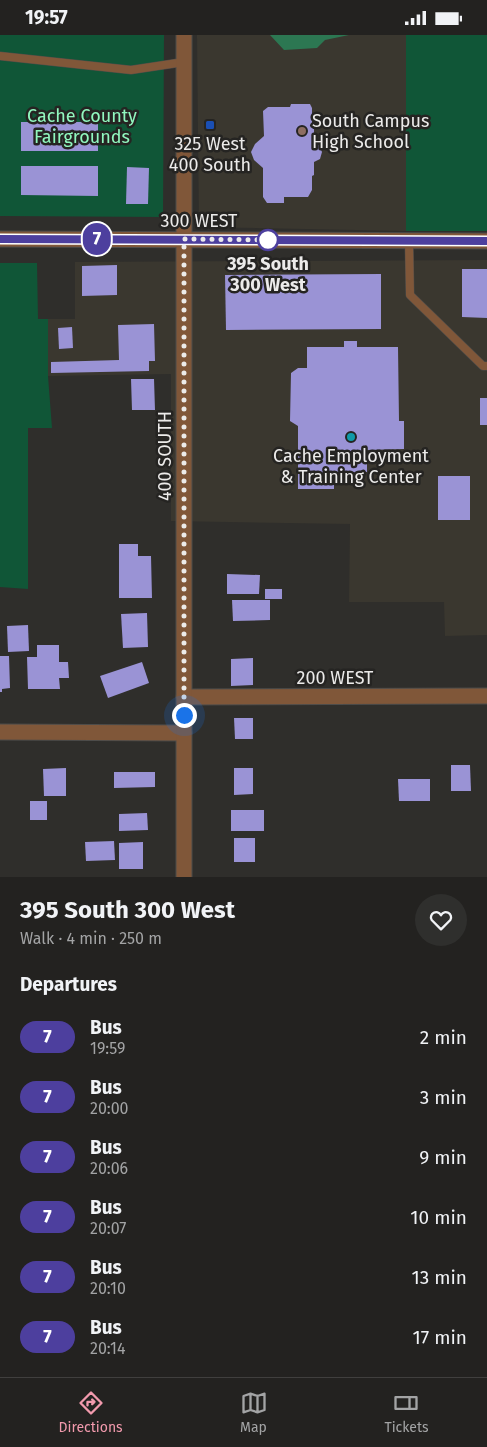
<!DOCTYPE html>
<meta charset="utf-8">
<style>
body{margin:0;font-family:"Fira Sans",sans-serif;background:#2f2f2d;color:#f1f3f6;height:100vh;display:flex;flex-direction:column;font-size:19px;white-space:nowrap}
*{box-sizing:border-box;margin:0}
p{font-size:16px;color:#a3a4a5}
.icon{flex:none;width:28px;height:28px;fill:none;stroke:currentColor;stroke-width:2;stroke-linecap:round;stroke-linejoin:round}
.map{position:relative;height:842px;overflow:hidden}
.panel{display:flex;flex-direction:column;background:#232220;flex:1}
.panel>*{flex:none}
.badge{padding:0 10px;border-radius:16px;font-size:18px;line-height:32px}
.you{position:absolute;width:25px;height:25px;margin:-12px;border:4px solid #fff;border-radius:50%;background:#1a73e8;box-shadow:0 0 0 8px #1a73e833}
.map>.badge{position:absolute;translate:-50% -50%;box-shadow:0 0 0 2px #fff}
h2{padding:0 20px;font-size:19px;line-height:45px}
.round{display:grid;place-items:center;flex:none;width:52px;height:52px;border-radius:26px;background:#2f2f2d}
.head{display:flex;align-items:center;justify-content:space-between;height:85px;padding:0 20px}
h1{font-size:24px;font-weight:700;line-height:38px}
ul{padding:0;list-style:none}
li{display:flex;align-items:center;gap:15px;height:60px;padding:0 20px}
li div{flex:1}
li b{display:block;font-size:19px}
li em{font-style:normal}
li .badge{min-width:55px;font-weight:700;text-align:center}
.status{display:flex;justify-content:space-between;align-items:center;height:35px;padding:0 25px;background:#232220;direction:ltr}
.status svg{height:14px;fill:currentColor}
.dock{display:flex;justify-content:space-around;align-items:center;height:70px;border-top:1px solid #403f3e;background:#232220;font-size:14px;color:#a3a4a5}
.dock a{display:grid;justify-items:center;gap:2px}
.dock .selected{color:#f29aad}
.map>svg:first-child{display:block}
</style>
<div class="status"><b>19:57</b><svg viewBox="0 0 49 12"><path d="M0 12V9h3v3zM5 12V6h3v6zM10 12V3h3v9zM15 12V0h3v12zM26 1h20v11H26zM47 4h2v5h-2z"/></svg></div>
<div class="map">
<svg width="487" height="842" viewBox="0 0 487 842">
<rect width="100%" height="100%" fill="#2f2e2b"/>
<!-- built -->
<g fill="#3a372f">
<path d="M197,0h209v196l-207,-4z"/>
<path d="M487,225v375l-42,1 -1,-34h-95l1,-78 -179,-3v-147l-123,2v-57h27v-57z"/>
</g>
<!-- green -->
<g fill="#105637">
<path d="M0,0h164l-1,182 -163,-1z"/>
<rect x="406" y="0" width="81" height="196"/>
<path d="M0,228h37l1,56h10v57l4,52h-24v161l-28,-2z"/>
</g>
<!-- forest -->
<path fill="#2c7752" d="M270,0h79l-24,5 -8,8 -33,2z"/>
<!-- building -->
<g fill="#9a93d5">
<path d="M291,69h19l2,4v18l2,3v13l5,3 3,7 -2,7 -6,3v13l-2,1v14l-4,7h-24v6h-17l-4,-6v-29l-9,-8 -3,-8 4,-8 9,-8 -1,-25 5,-4h22z"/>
<rect x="21" y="87" width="77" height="29"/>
<path d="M21,131h77v30l-77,-1z"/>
<path d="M127,132l22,1 -1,36h-22z"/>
<path d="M117,230v30l-35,1v-30z"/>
<path d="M462,234h25v49l-25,-1z"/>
<path d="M381,239v55l-155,1 -1,-55z"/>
<path d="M154,289l1,37h-6v10l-98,2v-11l68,-2 -1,-35z"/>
<path d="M72,292l1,21 -14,1 -1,-21z"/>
<path d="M344,306h13v6h41l1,74h5v28l-37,1v22l-33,1v16h-36v-63l-8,-5 1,-48 7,-5h9v-21h37z"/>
<path d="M131,344h23l1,31h-23z"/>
<rect x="480" y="363" width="7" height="27"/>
<rect x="438" y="441" width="32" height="44"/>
<path d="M119,509h19v12h13l1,42h-33z"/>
<path d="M227,539l33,1 -1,19h-32z"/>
<rect x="265" y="554" width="17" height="10"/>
<path d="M232,565h38v20l-37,1z"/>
<path d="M147,578l1,34 -25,1 -2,-34z"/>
<path d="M28,590l1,26 -21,1 -1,-26z"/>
<path d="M37,610h22v17h9l1,16h-10l1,11h-32l-1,-32h10z"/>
<path d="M0,621h9l1,32 -8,1v3h-2z"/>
<path d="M253,623v27l-22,1v-27z"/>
<path d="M142,627l7,21 -41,15 -8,-22z"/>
<path d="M234,683h19v21h-18z"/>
<path d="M451,730h19l1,26h-20z"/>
<path d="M66,733v28h-22l-1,-27z"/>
<path d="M234,733h19v26l-19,1z"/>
<path d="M114,737h41v15l-41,1z"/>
<path d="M398,744h32v22h-31z"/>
<rect x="30" y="766" width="17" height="19"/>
<rect x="231" y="775" width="33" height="21"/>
<path d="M147,778l1,17 -29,1v-17z"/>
<rect x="234" y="803" width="21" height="24"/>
<path d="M114,806l1,19 -29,1 -1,-19z"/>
<path d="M143,807v27h-24v-26z"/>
</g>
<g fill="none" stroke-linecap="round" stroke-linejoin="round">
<!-- lane casing -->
<g stroke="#4d4c4a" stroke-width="9">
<g id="lane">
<path d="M0,21l131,14 53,-8"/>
<path d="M409,205l1,55 73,71h4"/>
</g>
</g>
<!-- street casing -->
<g stroke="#4d4c4a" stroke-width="17">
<g id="street">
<path d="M0,204l487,2"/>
<path d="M184,662l303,-1"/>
<path d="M0,697l184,1"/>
<path d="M184,842v-842"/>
</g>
</g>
<!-- lane -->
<use href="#lane" stroke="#805739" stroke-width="8"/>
<!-- street -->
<use href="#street" stroke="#805739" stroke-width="15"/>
</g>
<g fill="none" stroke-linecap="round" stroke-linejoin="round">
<!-- line casing -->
<g stroke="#fff" stroke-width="11">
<path id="line" d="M0,204l487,2"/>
</g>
<!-- line -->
<use href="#line" stroke="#4d3f9e" stroke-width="8"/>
<!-- walk -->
<path stroke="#ecebea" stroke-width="5" stroke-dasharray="0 9" d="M184,680v-476l92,1h-8"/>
</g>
<!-- markers -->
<rect fill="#1a4fb4" stroke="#252422" stroke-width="2" x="205" y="85" width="10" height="10" rx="2.5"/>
<circle fill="#8d6e63" stroke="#252422" stroke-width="2" cx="302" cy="96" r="5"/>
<circle fill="#fff" stroke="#4d3f9e" stroke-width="2.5" cx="268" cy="205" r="10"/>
<circle fill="#0f9aa8" stroke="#252422" stroke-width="2" cx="351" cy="402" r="5"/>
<g text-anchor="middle" stroke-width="5" stroke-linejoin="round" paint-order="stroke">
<!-- park labels -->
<g font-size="18" fill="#91f8bf" stroke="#252422">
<text x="82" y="87">Cache County<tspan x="82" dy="21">Fairgrounds</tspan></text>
</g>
<!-- poi labels -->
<g font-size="18" fill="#ecebea" stroke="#252422">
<text x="312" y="92" text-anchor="start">South Campus<tspan x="312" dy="21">High School</tspan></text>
<text x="210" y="115">325 West<tspan x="210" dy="21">400 South</tspan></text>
<text x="351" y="427">Cache Employment<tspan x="351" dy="21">&amp; Training Center</tspan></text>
</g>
<!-- street labels -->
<g font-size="18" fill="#ecebea" stroke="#252422">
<text x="199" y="192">300 WEST</text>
<text transform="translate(165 421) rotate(-90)" y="6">400 SOUTH</text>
<text x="335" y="649">200 WEST</text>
</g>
<!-- stop labels -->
<g font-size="18" font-weight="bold" fill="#ecebea" stroke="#252422">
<text x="268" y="235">395 South<tspan x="268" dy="21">300 West</tspan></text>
</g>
</g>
</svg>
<div class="you" style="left:184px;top:680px"></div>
<b class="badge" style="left:97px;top:204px;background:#4d3f9e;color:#fff">7</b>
</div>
<section class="panel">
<div class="head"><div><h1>395 South 300 West</h1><p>Walk · 4 min · 250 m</p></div><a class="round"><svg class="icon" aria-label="heart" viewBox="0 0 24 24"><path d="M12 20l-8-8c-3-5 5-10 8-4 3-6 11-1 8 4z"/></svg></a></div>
<h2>Departures</h2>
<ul>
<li><span class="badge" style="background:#4d3f9e;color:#fff">7</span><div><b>Bus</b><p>19:59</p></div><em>2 min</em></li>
<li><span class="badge" style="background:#4d3f9e;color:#fff">7</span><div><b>Bus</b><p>20:00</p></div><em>3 min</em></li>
<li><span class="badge" style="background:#4d3f9e;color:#fff">7</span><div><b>Bus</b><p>20:06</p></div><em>9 min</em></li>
<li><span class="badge" style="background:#4d3f9e;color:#fff">7</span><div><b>Bus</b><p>20:07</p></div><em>10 min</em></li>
<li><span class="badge" style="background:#4d3f9e;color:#fff">7</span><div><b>Bus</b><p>20:10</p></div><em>13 min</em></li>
<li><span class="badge" style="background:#4d3f9e;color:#fff">7</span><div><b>Bus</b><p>20:14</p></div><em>17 min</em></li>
</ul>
</section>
<nav class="dock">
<a class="selected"><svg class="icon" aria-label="directions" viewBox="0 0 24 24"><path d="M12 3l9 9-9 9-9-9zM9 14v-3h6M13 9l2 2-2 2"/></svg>Directions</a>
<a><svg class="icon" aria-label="map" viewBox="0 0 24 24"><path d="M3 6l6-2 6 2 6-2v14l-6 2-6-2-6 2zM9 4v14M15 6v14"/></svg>Map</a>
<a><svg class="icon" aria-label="tickets" viewBox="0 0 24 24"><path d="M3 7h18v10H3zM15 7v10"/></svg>Tickets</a>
</nav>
